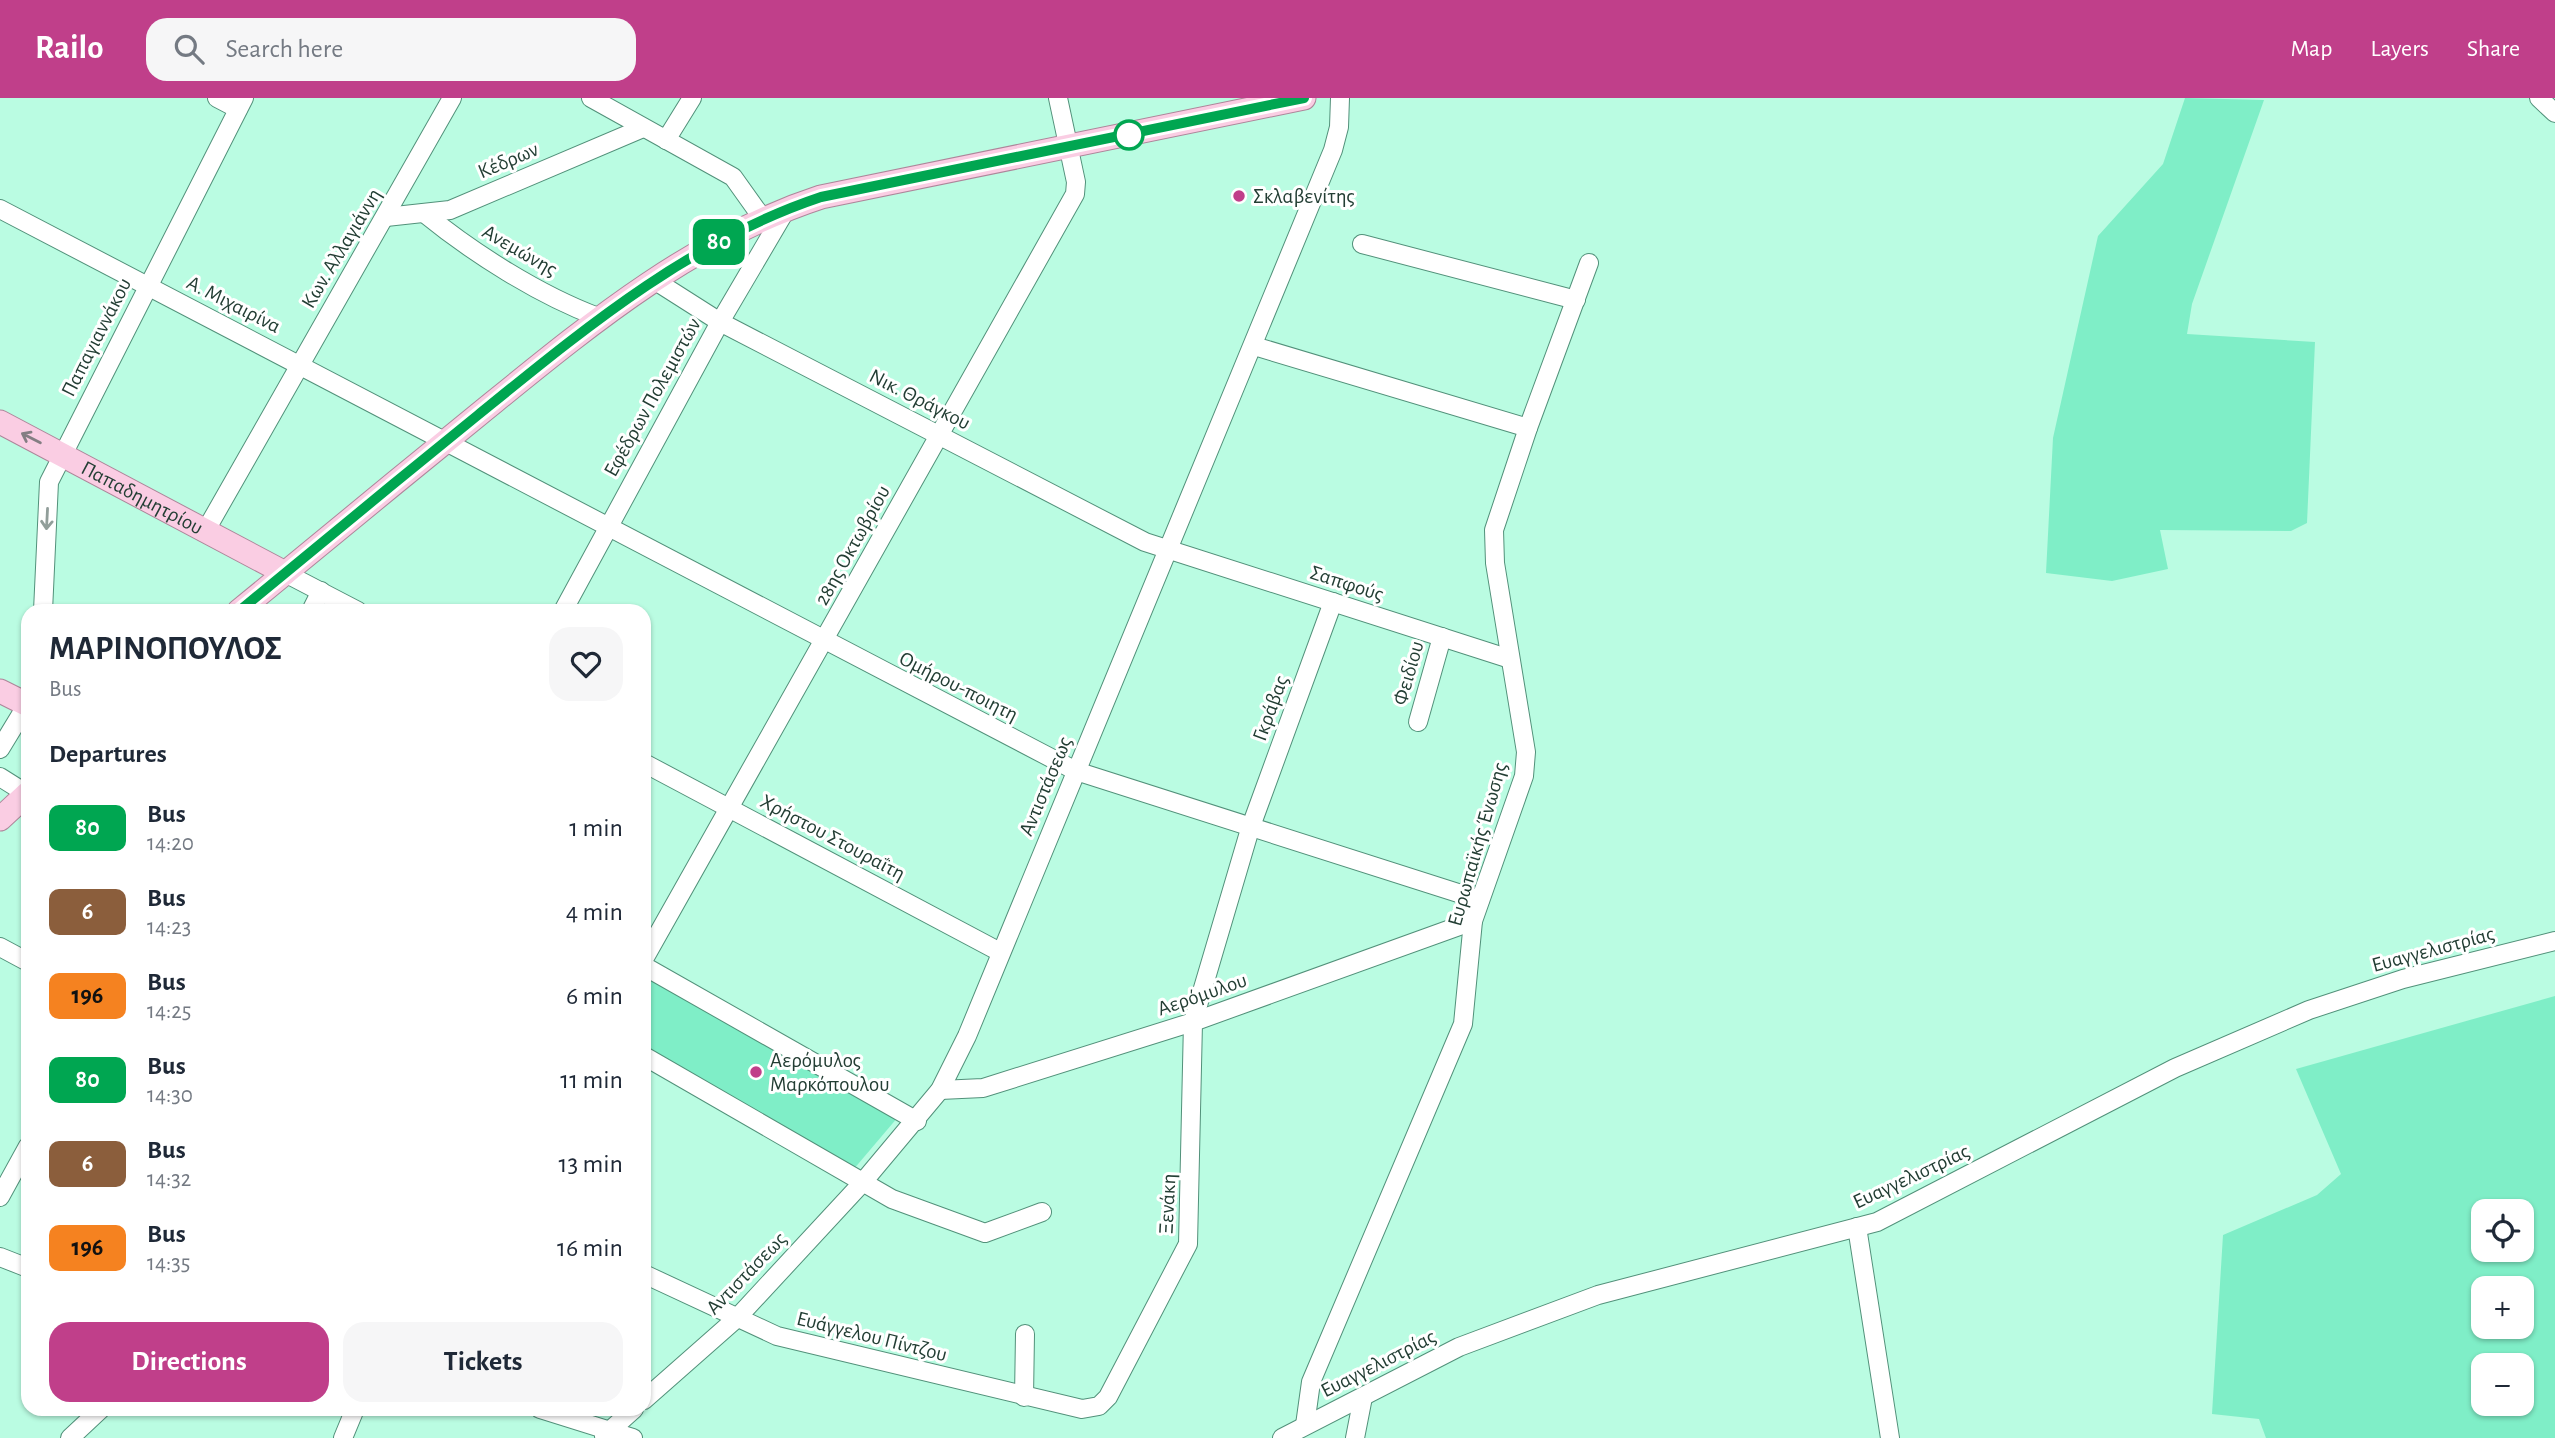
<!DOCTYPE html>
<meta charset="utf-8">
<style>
body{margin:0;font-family:"Alegreya Sans",sans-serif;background:#f6f6f7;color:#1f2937;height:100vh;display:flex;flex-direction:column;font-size:26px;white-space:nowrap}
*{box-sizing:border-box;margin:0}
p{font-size:23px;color:#747a83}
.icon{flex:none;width:38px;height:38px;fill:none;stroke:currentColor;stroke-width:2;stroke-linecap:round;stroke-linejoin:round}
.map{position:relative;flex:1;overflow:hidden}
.side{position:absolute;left:21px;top:506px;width:630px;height:812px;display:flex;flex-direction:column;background:#fff;border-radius:21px;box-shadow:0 2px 5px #0004}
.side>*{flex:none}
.badge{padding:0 14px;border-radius:10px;font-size:24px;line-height:46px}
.fabs{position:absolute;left:2471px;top:1101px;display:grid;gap:14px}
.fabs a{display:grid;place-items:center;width:63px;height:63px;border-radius:14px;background:#fff;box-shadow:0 2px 5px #0004;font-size:35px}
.map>.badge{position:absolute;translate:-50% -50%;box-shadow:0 0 0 4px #fff}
h2{padding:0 28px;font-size:26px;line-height:63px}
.round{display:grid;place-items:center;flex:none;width:74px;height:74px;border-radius:21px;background:#f6f6f7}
.head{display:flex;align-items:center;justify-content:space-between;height:119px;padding:0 28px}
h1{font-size:33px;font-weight:700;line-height:52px}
.action{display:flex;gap:14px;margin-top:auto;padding:14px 28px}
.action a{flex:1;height:80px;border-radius:21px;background:#c03f8a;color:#fff;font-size:28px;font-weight:700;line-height:80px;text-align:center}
.action a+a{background:#f6f6f7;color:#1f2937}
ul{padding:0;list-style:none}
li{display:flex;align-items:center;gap:21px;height:84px;padding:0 28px}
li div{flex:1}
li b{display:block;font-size:26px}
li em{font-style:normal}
li .badge{min-width:77px;font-weight:700;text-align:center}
header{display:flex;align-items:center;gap:42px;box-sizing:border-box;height:98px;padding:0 35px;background:#c03f8a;color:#fff}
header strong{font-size:33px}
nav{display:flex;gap:38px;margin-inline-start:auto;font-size:24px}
.search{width:490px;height:63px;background:#f6f6f7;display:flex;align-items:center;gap:18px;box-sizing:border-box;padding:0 24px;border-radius:21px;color:#747a83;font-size:26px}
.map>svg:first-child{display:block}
</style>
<header>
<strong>Railo</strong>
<div class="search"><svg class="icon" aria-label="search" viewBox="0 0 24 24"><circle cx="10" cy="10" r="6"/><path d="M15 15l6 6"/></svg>Search here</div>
<nav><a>Map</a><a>Layers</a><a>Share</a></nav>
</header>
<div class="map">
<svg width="2555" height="1340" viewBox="0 0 2555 1340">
<rect width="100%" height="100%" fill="#bafce2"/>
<!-- green -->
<g fill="#7feec7" fill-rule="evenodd">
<path d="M2185,0l79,2 -72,204 -5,30 128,8 -8,181 -16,8 -131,-1 8,39 -56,12 -66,-8 7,-135 45,-202 65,-72z"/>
<path d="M647,876l251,143 -45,53 -209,-121v-70z"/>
<path d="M2555,898v442h-289l-7,-19 -47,-5 11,-179 94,-40 24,-21 -45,-105zM2522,1113v39h-39v-39zM2483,1190h39v38h-39zM2483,1267h39v39h-39z"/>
</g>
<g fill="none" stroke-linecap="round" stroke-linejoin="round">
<!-- minor casing -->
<g stroke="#52917a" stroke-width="20">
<g id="minor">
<path d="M217,0l21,11"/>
<path d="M591,0l142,79 30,42"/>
<path d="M2539,0l16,15"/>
<path d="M666,42l26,-42"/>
<path d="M0,111l1076,562 404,129"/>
<path d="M424,115c49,40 115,82 174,104"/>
<path d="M386,119l64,-7 193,-82"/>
<path d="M1362,146l214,56"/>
<path d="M654,182l66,42 425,220 365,117"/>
<path d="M1254,248l274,82"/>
<path d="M206,432l246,-432"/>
<path d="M285,475l73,38"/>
<path d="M43,513l6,-129 195,-384"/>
<path d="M311,513l10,-20"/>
<path d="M563,513l157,-289 67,-114"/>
<path d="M1418,624l24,-85"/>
<path d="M0,651l28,-46"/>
<path d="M644,665l356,189"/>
<path d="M0,679l27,17"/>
<path d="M0,849l28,15"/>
<path d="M644,861l431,-765 1,-12 -18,-84"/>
<path d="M644,868l273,155"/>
<path d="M644,958l248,143 93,34 57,-21"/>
<path d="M940,992l43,-2 210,-66 280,-101"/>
<path d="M0,1099l28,-51"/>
<path d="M1857,1129l33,211"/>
<path d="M0,1159l28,11"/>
<path d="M644,1176l133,62 305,73 17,-3 9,-9 80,-153 5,-222 57,-193 83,-227"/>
<path d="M1024,1299l1,-63"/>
<path d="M644,1302l93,-82 126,-136 77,-92 27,-54 366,-886 6,-23 1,-29"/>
<path d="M540,1311l93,29"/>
<path d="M1305,1327l6,-43 152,-358 10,-103 51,-145 2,-24 -31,-189 -1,-33 34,-102 61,-165"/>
<path d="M604,1338l30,-27"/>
<path d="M70,1340l31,-29"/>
<path d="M343,1340l12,-29"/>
<path d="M1282,1340l177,-91 139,-52 279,-73 298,-154 134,-58 94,-31 152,-38"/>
<path d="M1355,1340l8,-41"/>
</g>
</g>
<!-- major casing -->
<g stroke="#ad869a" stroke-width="25">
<g id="major">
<path id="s1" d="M0,324l285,151"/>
<path d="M239,513c80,-66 159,-131 239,-196 106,-86 211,-175 343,-218l483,-99"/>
<path d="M0,593l28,14"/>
<path d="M0,721l28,-26"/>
</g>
</g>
<!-- minor -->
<use href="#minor" stroke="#fff" stroke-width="18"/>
<!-- major -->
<use href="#major" stroke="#facde3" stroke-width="23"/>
</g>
<!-- one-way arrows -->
<defs><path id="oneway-shaft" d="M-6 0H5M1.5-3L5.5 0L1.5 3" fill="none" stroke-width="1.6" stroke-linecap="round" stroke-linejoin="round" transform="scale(1.75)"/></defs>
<use stroke="#847e83" href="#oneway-shaft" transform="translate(31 340) rotate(-153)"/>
<use stroke="#919e9a" href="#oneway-shaft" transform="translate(47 421) rotate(93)"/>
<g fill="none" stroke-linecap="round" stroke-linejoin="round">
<!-- line casing -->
<g stroke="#fff" stroke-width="16">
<path id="line" d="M239,513c80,-66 159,-131 239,-196 106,-86 211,-174 343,-218l483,-99"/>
</g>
<!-- line -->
<use href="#line" stroke="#00a651" stroke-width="10"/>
</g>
<!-- markers -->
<circle fill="#fff" stroke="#00a651" stroke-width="3.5" cx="1129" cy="37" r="14"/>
<g fill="#c03f8a" stroke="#fff" stroke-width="2.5">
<circle cx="1239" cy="98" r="7"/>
<circle cx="756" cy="974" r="7"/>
</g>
<g text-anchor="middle" stroke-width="6" stroke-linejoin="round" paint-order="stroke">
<!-- street labels -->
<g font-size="21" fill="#233e34" stroke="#fff">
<text transform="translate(508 62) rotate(-23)" y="7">Κέδρων</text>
<text transform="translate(341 150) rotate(-59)" y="7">Κων. Αλλαγιάννη</text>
<text transform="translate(520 152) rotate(30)" y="7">Ανεμώνης</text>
<text transform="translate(234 206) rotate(27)" y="7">Α. Μιχαιρίνα</text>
<text transform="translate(96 239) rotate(-63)" y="7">Παπαγιαννάκου</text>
<text transform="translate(652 299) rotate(-61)" y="7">Εφέδρων Πολεμιστών</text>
<text transform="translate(920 301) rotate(27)" y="7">Νικ. Θράγκου</text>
<text dy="7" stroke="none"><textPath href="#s1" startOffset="161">Παπαδημητρίου</textPath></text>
<text transform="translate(852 447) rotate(-61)" y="7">28ης Οκτωβρίου</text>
<text transform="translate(1347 485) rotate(18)" y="7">Σαπφούς</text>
<text transform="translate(1408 575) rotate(-74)" y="7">Φειδίου</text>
<text transform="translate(959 588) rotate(27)" y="7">Ομήρου-ποιητη</text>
<text transform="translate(1270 610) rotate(-70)" y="7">Γκράβας</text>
<text transform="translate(1045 688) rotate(-67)" y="7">Αντιστάσεως</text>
<text transform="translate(833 739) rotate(28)" y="7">Χρήστου Στουραΐτη</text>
<text transform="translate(1477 746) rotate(-74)" y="7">Ευρωπαϊκής Ένωσης</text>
<text transform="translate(2433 851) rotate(-15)" y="7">Ευαγγελιστρίας</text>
<text transform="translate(1202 896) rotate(-19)" y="7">Αερόμυλου</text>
<text transform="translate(1911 1078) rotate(-25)" y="7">Ευαγγελιστρίας</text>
<text transform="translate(1167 1106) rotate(-87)" y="7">Ξενάκη</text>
<text transform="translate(746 1175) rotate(-46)" y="7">Αντιστάσεως</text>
<text transform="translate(872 1238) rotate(14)" y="7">Ευάγγελου Πίντζου</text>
<text transform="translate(1378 1265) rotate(-27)" y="7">Ευαγγελιστρίας</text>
</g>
<!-- poi labels -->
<g font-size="21" fill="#233e34" stroke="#fff" text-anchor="start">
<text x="1253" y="105">Σκλαβενίτης</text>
<text x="770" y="969">Αερόμυλος<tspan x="770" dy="24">Μαρκόπουλου</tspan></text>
</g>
</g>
</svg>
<div class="fabs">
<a><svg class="icon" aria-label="locate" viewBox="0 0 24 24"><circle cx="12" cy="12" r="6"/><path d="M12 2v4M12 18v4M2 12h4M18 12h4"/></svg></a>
<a>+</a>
<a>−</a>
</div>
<b class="badge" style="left:719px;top:144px;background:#00a651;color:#fff">80</b>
<section class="side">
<div class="head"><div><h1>ΜΑΡΙΝΟΠΟΥΛΟΣ</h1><p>Bus</p></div><a class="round"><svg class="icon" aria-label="heart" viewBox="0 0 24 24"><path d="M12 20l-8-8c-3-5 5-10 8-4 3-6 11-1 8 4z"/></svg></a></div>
<h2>Departures</h2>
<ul>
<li><span class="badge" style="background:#00a651;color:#fff">80</span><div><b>Bus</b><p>14:20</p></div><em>1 min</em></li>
<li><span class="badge" style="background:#8b5e3c;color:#fff">6</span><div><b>Bus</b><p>14:23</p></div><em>4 min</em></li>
<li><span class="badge" style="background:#f58220;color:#111">196</span><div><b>Bus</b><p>14:25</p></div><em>6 min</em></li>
<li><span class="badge" style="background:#00a651;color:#fff">80</span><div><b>Bus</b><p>14:30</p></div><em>11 min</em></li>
<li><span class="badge" style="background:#8b5e3c;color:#fff">6</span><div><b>Bus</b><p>14:32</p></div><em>13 min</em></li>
<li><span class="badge" style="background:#f58220;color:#111">196</span><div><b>Bus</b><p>14:35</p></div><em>16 min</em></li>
</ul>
<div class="action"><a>Directions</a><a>Tickets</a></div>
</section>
</div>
